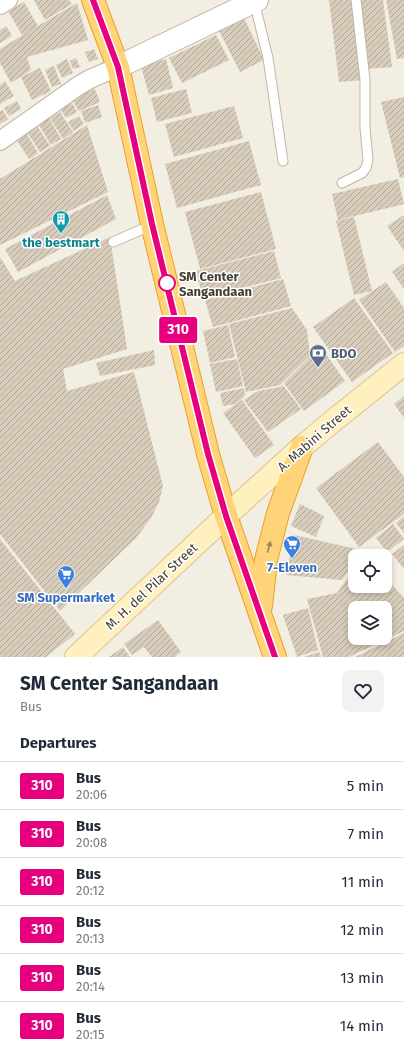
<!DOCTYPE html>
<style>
body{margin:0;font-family:"Fira Sans",sans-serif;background:#f2f2f3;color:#1f2937;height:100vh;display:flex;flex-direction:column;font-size:15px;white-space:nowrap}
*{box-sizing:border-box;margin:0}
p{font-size:13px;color:#747a83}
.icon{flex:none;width:22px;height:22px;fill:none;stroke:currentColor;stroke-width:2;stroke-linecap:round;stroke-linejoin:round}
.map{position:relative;height:657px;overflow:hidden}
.details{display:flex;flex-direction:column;background:#fff;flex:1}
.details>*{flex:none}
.badge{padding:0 8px;border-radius:3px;font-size:14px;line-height:26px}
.controls{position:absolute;left:348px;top:549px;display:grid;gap:8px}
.controls a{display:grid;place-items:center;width:44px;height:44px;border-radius:8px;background:#fff;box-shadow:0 2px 6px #0003;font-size:20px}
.map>.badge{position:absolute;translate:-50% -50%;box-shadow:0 0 0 2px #fff}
h2{padding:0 20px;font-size:15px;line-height:36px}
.round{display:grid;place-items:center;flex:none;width:42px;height:42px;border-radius:8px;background:#f2f2f3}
.head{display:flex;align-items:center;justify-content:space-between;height:68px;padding:0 20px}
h1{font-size:19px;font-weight:700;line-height:30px}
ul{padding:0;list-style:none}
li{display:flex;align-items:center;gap:12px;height:48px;padding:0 20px;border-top:1px solid #e0e1e3}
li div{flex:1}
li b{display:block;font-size:15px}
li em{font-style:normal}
li .badge{min-width:44px;font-weight:700;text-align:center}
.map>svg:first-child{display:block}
</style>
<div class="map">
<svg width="404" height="657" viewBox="0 0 404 657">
<defs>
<pattern id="building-hatch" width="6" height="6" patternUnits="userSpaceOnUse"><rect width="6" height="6" fill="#d8ccba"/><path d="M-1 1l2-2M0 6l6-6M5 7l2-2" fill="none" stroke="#b1a798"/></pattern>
</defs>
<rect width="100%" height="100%" fill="#f3eee2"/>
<!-- building -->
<g fill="url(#building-hatch)" fill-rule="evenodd">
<path d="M34,0h35l3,4 -27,16z"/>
<path d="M329,0h25l10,80 -25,2z"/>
<path d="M356,0h27l9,67 -28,2z"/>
<path d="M386,0h18v58l-7,1z"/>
<path d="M24,2l14,24 39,-23 11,37 -61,17 4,13 -20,13 -11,-20v-14l36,-22 -14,8 -14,-24z"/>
<path d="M244,18l20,42 -24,12 -21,-41z"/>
<path d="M6,26l6,10 -12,7v-13z"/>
<path d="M216,35l13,25 -47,23 -13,-25z"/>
<path d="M94,49l4,10 -9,3 -4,-10z"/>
<path d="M76,58l4,9 -7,2 -3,-8z"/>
<path d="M67,59l6,14 -11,5 -6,-13z"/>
<path d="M166,59l7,29 -24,7 -8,-29z"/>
<path d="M54,66l7,18 -9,3 -7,-17z"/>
<path d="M40,68l11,23 -19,9 -11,-23z"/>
<path d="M5,81l9,15 -14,8v-19z"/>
<path d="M94,87l6,15 -21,9 -6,-10z"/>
<path d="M186,89l6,24 -35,9 -6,-24z"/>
<path d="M404,97v80l-4,1 -19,-76z"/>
<path d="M17,101l4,8 -12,7 -5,-8z"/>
<path d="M72,103l5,9 -11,6 -5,-8z"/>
<path d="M98,105l4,12 -17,6 -4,-12z"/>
<path d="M234,106l9,32 -69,19 -9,-33z"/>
<path d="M3,110l5,9 -8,5v-13z"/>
<path d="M60,112l13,20 -10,7 -13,-21z"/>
<path d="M79,116l5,8 -10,7 -6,-9z"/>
<path d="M49,118l12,21 -10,6 -12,-20z"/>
<path d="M87,125l21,67 -108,53v-66z"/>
<path d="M37,126l13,20 -10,6 -13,-20z"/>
<path d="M26,133l12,20 -9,6 -13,-20z"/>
<path d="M249,141l12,44 -84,23 -12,-44z"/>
<path d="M398,179l6,25 -66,16 -6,-26z"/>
<path d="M261,192l15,57 -76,20 -15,-57z"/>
<path d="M107,195l9,24 -98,53 -13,-23z"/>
<path d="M404,215v36l-17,-25z"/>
<path d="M354,217l18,74 -18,4 -18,-74z"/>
<path d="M110,237l17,112 -64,20 4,22 67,-19 29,114 -4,16 -8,16 -15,20 -76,73 -60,-77v-277l15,24z"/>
<path d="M274,251l7,27 -78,20 -7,-27z"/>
<path d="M404,263v26l-12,-17z"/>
<path d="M283,279l8,27 -78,21 -8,-27z"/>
<path d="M386,282l18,26v38l-9,6 -36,-52z"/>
<path d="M354,298l39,55 -41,29 -39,-55z"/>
<path d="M292,308l15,22 3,26 -30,29 -34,7 -17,-68z"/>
<path d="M228,325l7,32 -25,6 -7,-32z"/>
<path d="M318,343l27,38 -41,30 -20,-28 27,-27v-8z"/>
<path d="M154,350l1,15 -55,11 -4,-13z"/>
<path d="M237,359l6,27 -27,6 -6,-28z"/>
<path d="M283,385l18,24 -33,23 -24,-32 14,-9 22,-4z"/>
<path d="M244,388l1,8 -10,8 -12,2 -3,-13z"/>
<path d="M404,396v22l-10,-14z"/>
<path d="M242,400l32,45 -19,13 -32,-45z"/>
<path d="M378,442l26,35v37l-45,33 -43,-59z"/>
<path d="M300,504l24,12 -8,21 -25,-11z"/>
<path d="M404,516v17l-8,-10z"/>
<path d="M393,524l11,15 -17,13 -11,-14z"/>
<path d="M294,535l67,15 -4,6h-2v4l-13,20 -56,-5z"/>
<path d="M0,539l75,95 -29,23h-46z"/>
<path d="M404,545v24l-12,-15z"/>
<path d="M355,568v18h30v-9l19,21v33l-55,26h-26l-16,-58 30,-6zM355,608h30v30h-30z"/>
<path d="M308,608l10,42 -21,7 -14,-42z"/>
<path d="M158,620l23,32 -6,5h-23l-8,-10 -12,8 -8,-11z"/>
<path d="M404,633v24h-49z"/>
<path d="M123,647l7,10h-21z"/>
<path d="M319,652l2,5h-18z"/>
</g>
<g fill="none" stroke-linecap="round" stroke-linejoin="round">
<!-- service casing -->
<g stroke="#bfb6a4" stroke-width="11">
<g id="service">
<path d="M254,1l14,57 15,103"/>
<path d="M342,183l20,-10 4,-5 2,-8 -3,-32v-48l-9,-80"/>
<path d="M113,242l39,-17"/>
</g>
</g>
<!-- minor casing -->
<g stroke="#bfb6a4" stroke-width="20">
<g id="minor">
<path d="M0,5l8,-5"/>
<path d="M0,141l78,-55 12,-7 28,-12"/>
</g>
</g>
<!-- tertiary casing -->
<g stroke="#bfb6a4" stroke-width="24">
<path id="tertiary" d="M118,67l139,-67"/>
</g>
<!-- secondary casing -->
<g stroke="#dac690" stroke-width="24">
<path id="secondary" d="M76,657l150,-141 76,-69 31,-26 71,-57"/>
</g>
<!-- trunk casing -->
<g stroke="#eaa125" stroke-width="24">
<g id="trunk">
<path d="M93,0l25,67 34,157 56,230 18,62 49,141"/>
<path d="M261,606l5,-46 12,-47 24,-66"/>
</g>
</g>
<!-- service -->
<use href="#service" stroke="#fff" stroke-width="9"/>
<!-- minor -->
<use href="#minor" stroke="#fff" stroke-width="18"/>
<!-- tertiary -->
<use href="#tertiary" stroke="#fff" stroke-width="22"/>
<!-- secondary -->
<use href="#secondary" stroke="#fff0c0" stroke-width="22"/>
<!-- trunk -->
<use href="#trunk" stroke="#ffd478" stroke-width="22"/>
</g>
<!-- one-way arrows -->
<defs><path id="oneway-solid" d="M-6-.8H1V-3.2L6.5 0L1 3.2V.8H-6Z"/></defs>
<use fill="#998252" href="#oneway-solid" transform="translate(269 547) rotate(-75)"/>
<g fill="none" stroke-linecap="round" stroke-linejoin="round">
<!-- line casing -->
<g stroke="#fff" stroke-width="9">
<path id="line" d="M93,0l25,67 34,157 56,230 18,62 49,141"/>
</g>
<!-- line -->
<use href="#line" stroke="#e6007e" stroke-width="6"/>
</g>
<!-- icons -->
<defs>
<g id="building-pin" transform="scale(0.9)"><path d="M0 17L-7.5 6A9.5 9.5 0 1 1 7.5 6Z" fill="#0f9aa8" stroke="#fff"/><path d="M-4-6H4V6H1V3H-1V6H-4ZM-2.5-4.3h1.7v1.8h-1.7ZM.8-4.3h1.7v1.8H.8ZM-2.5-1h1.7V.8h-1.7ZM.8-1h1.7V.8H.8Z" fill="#fff"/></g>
<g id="bank-pin" transform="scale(0.9)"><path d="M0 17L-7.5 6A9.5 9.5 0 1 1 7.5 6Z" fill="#5c6f8a" stroke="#fff"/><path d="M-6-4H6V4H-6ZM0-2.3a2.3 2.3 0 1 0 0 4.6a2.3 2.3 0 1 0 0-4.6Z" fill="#fff"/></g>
<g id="supermarket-pin" transform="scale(0.9)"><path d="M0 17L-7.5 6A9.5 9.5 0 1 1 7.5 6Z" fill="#3f7fe0" stroke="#fff"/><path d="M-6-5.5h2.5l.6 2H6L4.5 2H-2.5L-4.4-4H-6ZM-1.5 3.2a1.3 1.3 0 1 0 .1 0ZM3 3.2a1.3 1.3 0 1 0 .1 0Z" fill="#fff"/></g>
</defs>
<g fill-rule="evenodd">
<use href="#building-pin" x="61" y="219"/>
<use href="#bank-pin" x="318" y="353"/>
<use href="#supermarket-pin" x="292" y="544"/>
<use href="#supermarket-pin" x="66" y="574"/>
</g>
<!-- markers -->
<circle fill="#fff" stroke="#e6007e" stroke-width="2" cx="167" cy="283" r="8"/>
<g text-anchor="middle" stroke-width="3" stroke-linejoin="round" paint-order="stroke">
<!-- culture labels -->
<g font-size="13" font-weight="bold" fill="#0d838f" stroke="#fff">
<text x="61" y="247">the bestmart</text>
</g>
<!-- stop labels -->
<g font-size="13" font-weight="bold" fill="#453e32" stroke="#fff" text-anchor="start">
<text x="179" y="281">SM Center<tspan x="179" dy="15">Sangandaan</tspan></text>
</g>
<!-- service labels -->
<g font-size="13" font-weight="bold" fill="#4e5e75" stroke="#fff" text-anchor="start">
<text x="331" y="358">BDO</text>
</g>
<!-- street labels -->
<g font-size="13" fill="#453e32" stroke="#fff">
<text transform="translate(314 438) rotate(-41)" y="5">A. Mabini Street</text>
<text transform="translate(151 586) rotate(-43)" y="5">M. H. del Pilar Street</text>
</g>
<!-- shop labels -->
<g font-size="13" font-weight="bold" fill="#366cbe" stroke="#fff">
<text x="292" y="572">7-Eleven</text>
<text x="66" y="602">SM Supermarket</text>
</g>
</g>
</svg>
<div class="controls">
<a><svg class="icon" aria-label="locate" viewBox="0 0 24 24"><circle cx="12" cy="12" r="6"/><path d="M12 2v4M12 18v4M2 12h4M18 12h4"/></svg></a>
<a><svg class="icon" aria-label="layers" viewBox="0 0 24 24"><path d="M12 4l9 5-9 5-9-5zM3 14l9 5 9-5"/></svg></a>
</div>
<b class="badge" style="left:178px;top:330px;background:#e6007e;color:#fff">310</b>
</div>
<section class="details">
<div class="head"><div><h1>SM Center Sangandaan</h1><p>Bus</p></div><a class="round"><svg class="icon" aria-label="heart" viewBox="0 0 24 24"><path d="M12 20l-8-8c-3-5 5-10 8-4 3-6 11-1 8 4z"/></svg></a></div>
<h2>Departures</h2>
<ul>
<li><span class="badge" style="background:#e6007e;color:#fff">310</span><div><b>Bus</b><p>20:06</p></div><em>5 min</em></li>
<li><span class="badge" style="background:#e6007e;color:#fff">310</span><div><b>Bus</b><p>20:08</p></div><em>7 min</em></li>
<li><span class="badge" style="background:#e6007e;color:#fff">310</span><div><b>Bus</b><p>20:12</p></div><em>11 min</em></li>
<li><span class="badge" style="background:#e6007e;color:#fff">310</span><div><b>Bus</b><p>20:13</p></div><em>12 min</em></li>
<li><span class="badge" style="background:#e6007e;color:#fff">310</span><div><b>Bus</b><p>20:14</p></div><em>13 min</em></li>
<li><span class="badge" style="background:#e6007e;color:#fff">310</span><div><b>Bus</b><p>20:15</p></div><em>14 min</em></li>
</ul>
</section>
